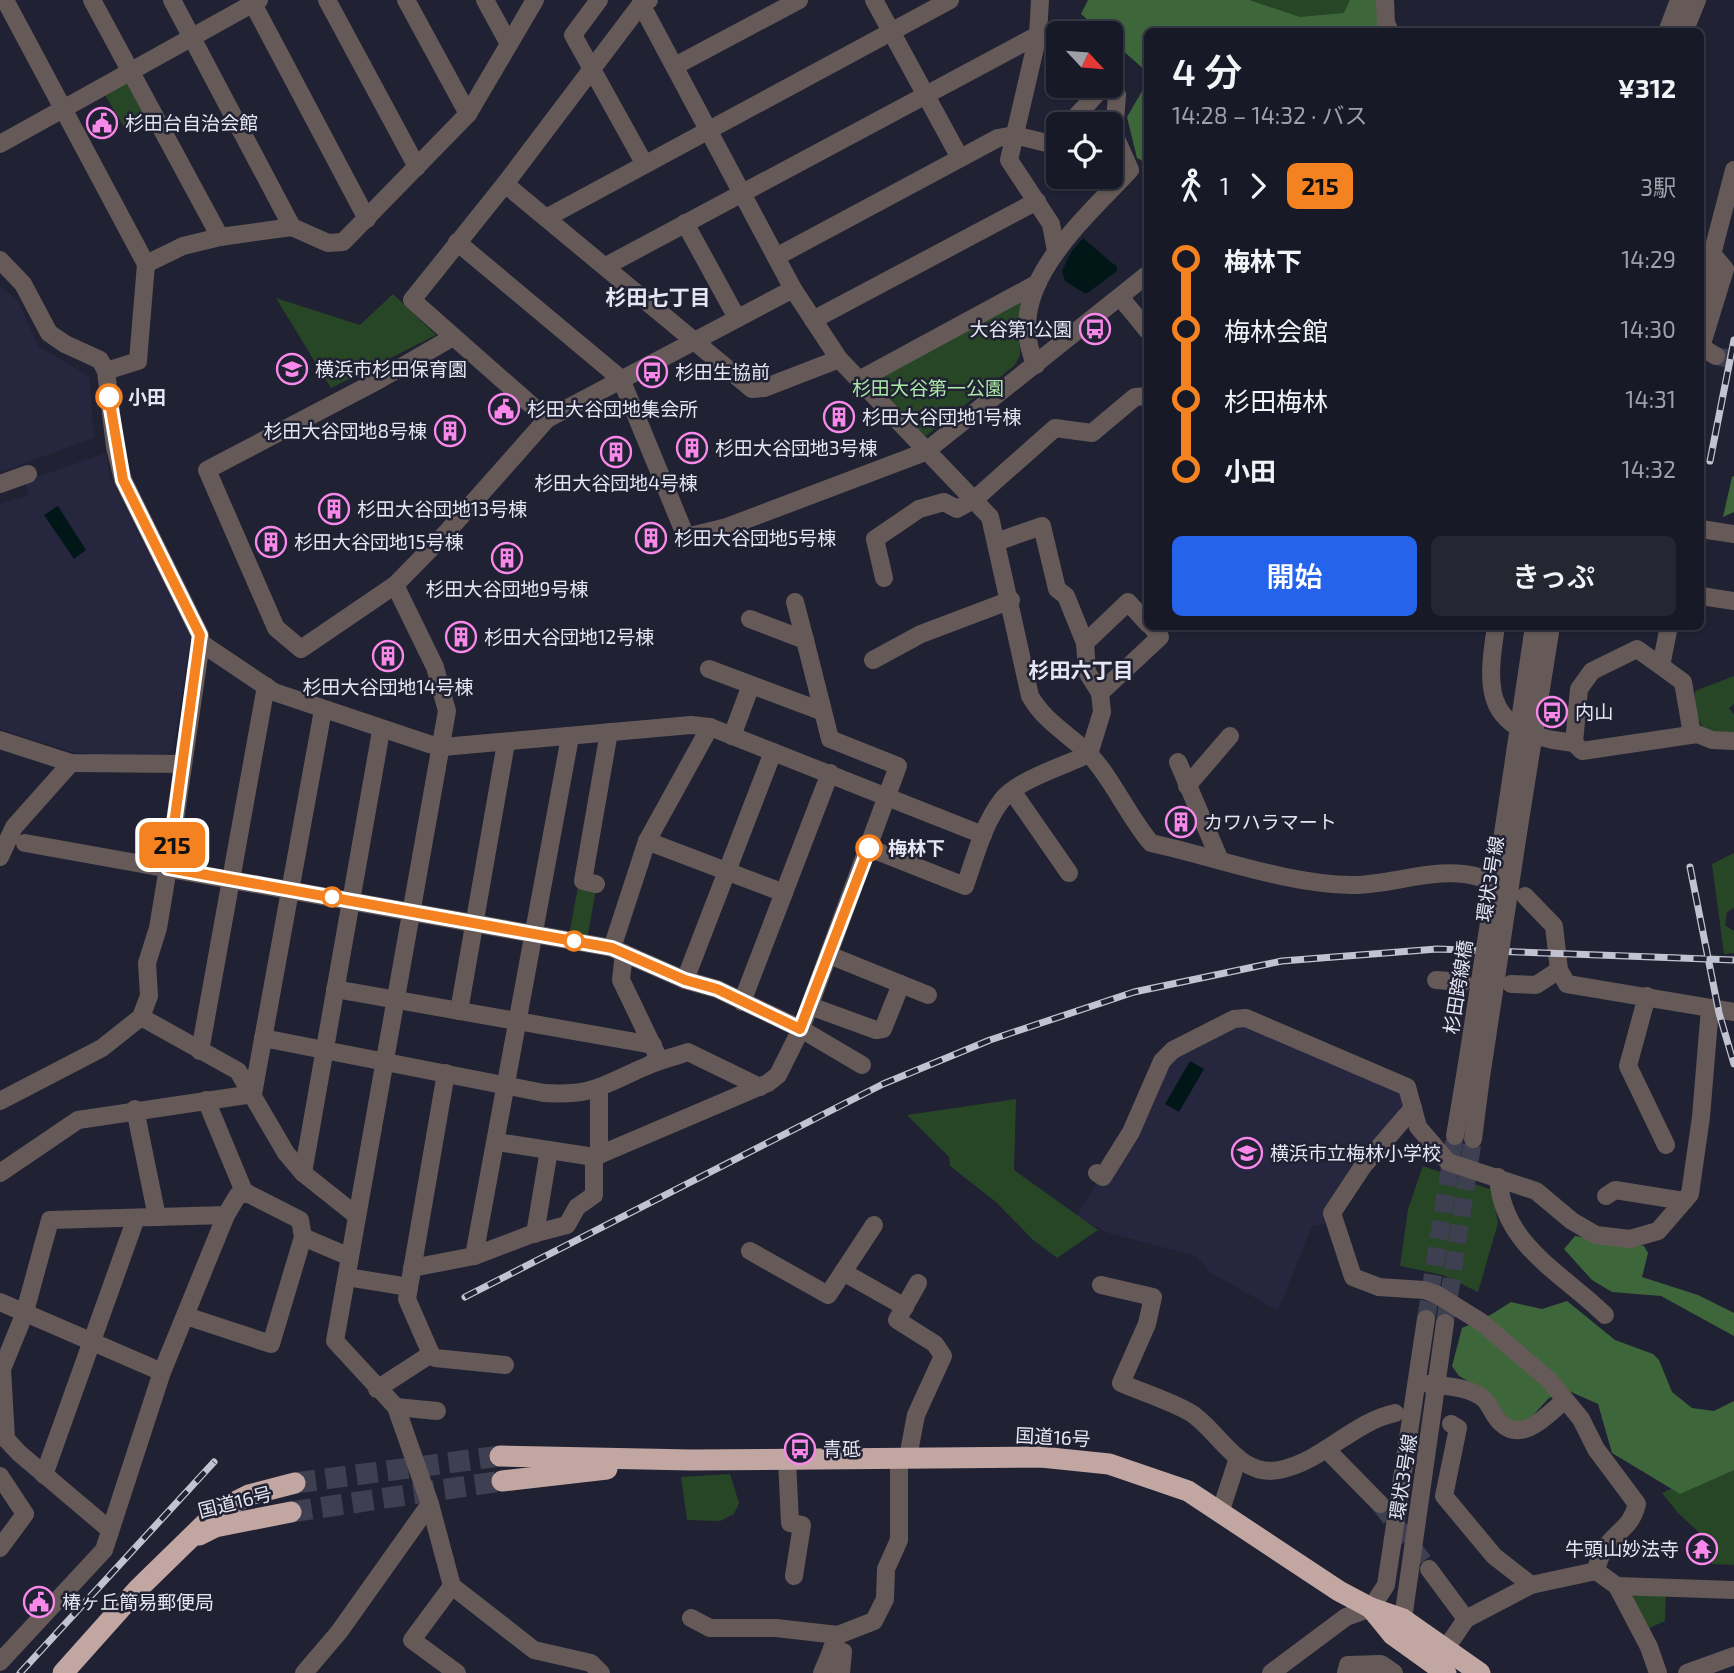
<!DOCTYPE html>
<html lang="ja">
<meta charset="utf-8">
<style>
body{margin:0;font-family:"Exo 2","Noto Sans JP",sans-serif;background:#252632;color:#f1f3f6;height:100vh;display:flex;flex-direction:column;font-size:26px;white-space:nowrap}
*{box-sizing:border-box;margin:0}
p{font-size:23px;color:#9fa0a7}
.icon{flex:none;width:38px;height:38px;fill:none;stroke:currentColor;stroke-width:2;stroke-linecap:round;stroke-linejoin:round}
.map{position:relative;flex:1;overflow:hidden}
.drawer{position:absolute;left:1144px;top:28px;width:560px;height:602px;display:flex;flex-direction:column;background:#181926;border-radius:10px;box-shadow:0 2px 5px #0004,0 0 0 2px #363843}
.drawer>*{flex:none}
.badge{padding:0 14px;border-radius:10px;font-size:24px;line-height:46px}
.needle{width:46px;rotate:116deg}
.buttons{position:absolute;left:1046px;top:21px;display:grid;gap:14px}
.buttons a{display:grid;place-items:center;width:77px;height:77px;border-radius:10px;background:#181926;box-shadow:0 2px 5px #0004,0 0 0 2px #363843;font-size:35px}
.map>.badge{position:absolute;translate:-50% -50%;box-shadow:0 0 0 4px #fff}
.legs{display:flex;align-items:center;gap:10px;height:77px;padding:0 28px;font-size:23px}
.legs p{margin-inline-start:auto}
.overview{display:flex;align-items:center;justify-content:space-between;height:119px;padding:0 28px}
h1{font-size:38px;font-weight:600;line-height:52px}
.action{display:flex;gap:14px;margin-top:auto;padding:14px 28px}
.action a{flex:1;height:80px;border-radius:10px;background:#2563eb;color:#fff;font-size:28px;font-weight:600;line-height:80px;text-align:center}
.action a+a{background:#252632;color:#f1f3f6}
ul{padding:0 28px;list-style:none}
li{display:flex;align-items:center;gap:24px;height:70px;font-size:26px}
li i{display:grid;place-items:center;width:10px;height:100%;margin:0 9px;background:currentColor}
li i::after{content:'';width:18px;height:18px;margin:-9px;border:5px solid;border-radius:50%;background:#181926}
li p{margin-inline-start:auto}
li:first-child i{background:linear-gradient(#0000 50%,currentColor 0)}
li:last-child i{background:linear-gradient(currentColor 50%,#0000 0)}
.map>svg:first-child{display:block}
</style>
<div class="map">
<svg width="1734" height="1673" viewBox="0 0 1734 1673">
<rect width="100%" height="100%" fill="#202133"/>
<!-- built -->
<g fill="#26273f">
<path d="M0,286l18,15 20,45 51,30 5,62 -94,34z"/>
<path d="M106,453l4,24 81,162 -18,110 -9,8 -89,-4 -75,-24v-225l29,-9 -4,-14z"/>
<path d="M1241,1025l140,53 26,21 -78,124 -17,3 -34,85 -68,-39 -14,-16 -91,-24 -28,-16 88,-149 14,-13z"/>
</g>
<!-- green -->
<g fill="#274626">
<path d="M1232,0h142l-4,32 -65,-1z"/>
<path d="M129,80l19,35 -23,14 -20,-34z"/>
<path d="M393,294l43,41 -105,53 -55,-90 84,27z"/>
<path d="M1023,295l6,4 -10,29 1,27 -5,10 -89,71 -60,-55z"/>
<path d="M1734,676v28l-5,4 5,7v22l-28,-4 -11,-20v-22z"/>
<path d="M1734,853v55l-7,4 -2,13 9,6v22l-10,1 -12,-90z"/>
<path d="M578,887l18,3 -9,49 -18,-4z"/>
<path d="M1016,1099l-2,71 84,60 -41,28 -25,-19 -36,-37 -46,-36 -1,-9 -42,-42z"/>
<path d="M1423,1166l69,24 6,33 -20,69 -35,-17 -43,-9 8,-57z"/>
<path d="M1734,1460v105l-22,-1 -1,-25h-5l-28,-26 -16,-20z"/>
<path d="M730,1474l9,29 -5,11 -14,7 -33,-1 -6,-43z"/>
<path d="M1625,1593h41l-1,28 -20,9z"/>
</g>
<!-- forest -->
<g fill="#3d663b">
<path d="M1088,0h161l51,17 44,-4 6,-13h35l-4,31 -233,1v41l-37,-33v-7h-8l-22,-19z"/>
<path d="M1148,81v83l-11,-6 -10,-41z"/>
<path d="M1734,476v36l-11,5 9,-40z"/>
<path d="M1575,1236l69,10 4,7 -6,24 56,18 36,18v23l-73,-40 -49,-4 -20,-12 -28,-31z"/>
<path d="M1567,1301l48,39 38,14 6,6 13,32 20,16 22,3 20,-10v69l-54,24 -68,-41 -14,-49 -29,-13 -20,7 -23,25 -16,-1 -19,-28 -32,-18 -7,-10 10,-38 30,-14 19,-12 31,7z"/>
</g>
<!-- water -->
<g fill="#001617">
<path d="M1083,238l34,29v4l-31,23 -21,-13 -3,-10 9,-19z"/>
<path d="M58,506l28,44 -12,9 -30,-44z"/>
<path d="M1190,1061l14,8 -25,43 -14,-8z"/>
</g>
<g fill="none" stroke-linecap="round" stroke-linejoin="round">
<!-- minor-tunnel -->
<g stroke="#3e3f50" stroke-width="18" stroke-dasharray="18 9" stroke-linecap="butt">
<path d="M1716,356l18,4"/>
<path d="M1426,1319l29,-183"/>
<path d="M1445,1323l28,-184"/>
<path d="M1380,1504l49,65"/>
</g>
<!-- highway-tunnel -->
<g stroke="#3e3f50" stroke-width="21" stroke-dasharray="21 10" stroke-linecap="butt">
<path d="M295,1483l205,-27"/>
<path d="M291,1512l211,-31"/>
</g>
<!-- minor -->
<g stroke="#655a58" stroke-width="18">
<path d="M5,0l141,264 -8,97 -32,10"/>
<path d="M92,0l128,237"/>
<path d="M172,0l120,227"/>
<path d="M251,0l116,219"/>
<path d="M327,0l90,167"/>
<path d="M406,0l62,114"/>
<path d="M485,0l24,44"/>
<path d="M599,0l-26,35 71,128"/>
<path d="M874,0l86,158"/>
<path d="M1040,0l-2,35 -29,125 42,64 5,27"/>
<path d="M1385,0l1,23 4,9"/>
<path d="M641,4l152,285 46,70 151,158 40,179c15,26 37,37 58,57 23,23 40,63 63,90 65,14 134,41 201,42 43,0 85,-20 127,-8"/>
<path d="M1667,32l12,-32"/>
<path d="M1684,32l13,-32"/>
<path d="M675,66l124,-66"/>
<path d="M0,144l259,-144"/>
<path d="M505,184l247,205 12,-1 75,-29"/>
<path d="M546,218l404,-218"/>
<path d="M685,223l52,95"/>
<path d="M457,242l164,137 65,158 41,-10 198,-75 223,-178"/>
<path d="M1714,256l11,13 -24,78 15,9"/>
<path d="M776,257l222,-119 16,-3 37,9 8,-9"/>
<path d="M0,260l23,24 26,49 16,11 35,16 6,11 9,76 8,33 77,155 1,8 -33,225 -10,60 -11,35 2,33 -8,21 -39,31 -102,53"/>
<path d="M146,264l37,-18 37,-9 72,-10 36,16 15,-1 125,-128 67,-114"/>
<path d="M606,266l432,-231"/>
<path d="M1120,297l28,34"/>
<path d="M1701,297l33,-127"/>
<path d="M813,320l224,-119"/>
<path d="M453,337l-76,44 -170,89 69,158 25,21 94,-64 52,-53 100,-113 246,-130"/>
<path d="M1036,365c-37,-75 48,-145 94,-195l-16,-36 3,-39 -13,-9 -35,38"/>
<path d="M859,380l179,-97"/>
<path d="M547,419l-135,-119 93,-116 136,-180 8,-4"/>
<path d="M0,484l28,-10"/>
<path d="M1701,529l33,5"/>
<path d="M884,578l-9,-39 44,-30 25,-7 13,7 18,-10 80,-71 37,5 43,-36 13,-1"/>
<path d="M395,585l40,82 12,44 -112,630 61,66 34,97 22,82 82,64 57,13 10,10"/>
<path d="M1701,596l33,5"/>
<path d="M795,602l10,38"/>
<path d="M1669,626l-8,40 22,16 9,52"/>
<path d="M201,643l73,49 155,52 14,3 248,-22 19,2 273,108"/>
<path d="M1085,643l43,-41 20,22"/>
<path d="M873,660l48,-26 90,-34"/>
<path d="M709,669l112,42"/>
<path d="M1100,693l60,-56 -9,-11"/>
<path d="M732,736l19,-51"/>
<path d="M0,740l71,23 112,1"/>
<path d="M1553,740l21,3 8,8 115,-17 15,6 22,1"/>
<path d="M1574,743l5,-54 13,-18 45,-22 24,17"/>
<path d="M1178,762l41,96"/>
<path d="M1187,786l43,-50"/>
<path d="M1012,791l57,82"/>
<path d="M1504,827l30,-201"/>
<path d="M1518,833l33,-207"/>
<path d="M647,841l137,52"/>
<path d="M25,843l587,105 73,32 32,9 84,40 61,36"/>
<path d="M869,848l96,38c10,-28 18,-62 37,-86 15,-20 64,-35 87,-46l13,-42 -2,-19 -13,-21 -2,-29 -19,-47 -9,-7 -15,-63 -46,16"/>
<path d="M0,857l14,-30 57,-64"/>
<path d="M596,884l-13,-3 26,-149"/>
<path d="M1525,896l29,30 5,44 8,14 167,28"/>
<path d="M612,948l35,-107 63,-114"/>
<path d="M624,953l-3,27 35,73"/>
<path d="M829,955l99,40"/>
<path d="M685,980l88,-228"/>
<path d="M1436,980l27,2"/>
<path d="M1511,984l25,1 23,-15"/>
<path d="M335,989l318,56"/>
<path d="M1647,996l-19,70 38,79"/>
<path d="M742,1002l88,-229"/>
<path d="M810,1006l66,24 7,-1 18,-45"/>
<path d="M459,1011l47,-268"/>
<path d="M141,1017l97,54 48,82 17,20 54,43"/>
<path d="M263,1038l281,55c51,3 58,-8 103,-27 12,-6 27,-9 41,-14l72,35"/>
<path d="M200,1051l66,-365"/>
<path d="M206,1100l39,94"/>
<path d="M1413,1108l-50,58 -31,47 21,64 26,10 45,3 12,4 45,28 68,58 32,39 15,30 41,55c-7,31 -33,28 -41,67l21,15 32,61 9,26"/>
<path d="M135,1109l22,108"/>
<path d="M1455,1136l11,-66"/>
<path d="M1473,1139l8,-62"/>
<path d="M497,1142l97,15"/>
<path d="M599,1155l169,-72 10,-8 23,-46 97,-263 -68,-27 -25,-99 -55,-21"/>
<path d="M0,1173l78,-53 175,-26 70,-384"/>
<path d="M303,1173l78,-442"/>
<path d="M1097,1173l6,4 28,-45 31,-71 11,-11 61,-31 12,-1 161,69 11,40 30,35 88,29 36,30 24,14 34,4 28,-8 32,-37 11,-77 9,-109"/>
<path d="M1498,1177c5,69 62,94 107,138"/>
<path d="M1606,1196l9,-6 69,11"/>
<path d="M535,1234l14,-84"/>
<path d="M303,1237l47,20"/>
<path d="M750,1251l78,44 46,-70"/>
<path d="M474,1256l96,-519"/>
<path d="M412,1268l62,-12 58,-22 35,-9 10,-18 17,-12v-38l5,-2v-67"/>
<path d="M843,1272l62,35"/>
<path d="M347,1277l62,10"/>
<path d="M1101,1285l52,12 -6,27 -26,59c23,10 49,18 70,30 28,18 48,65 88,57 43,-8 74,-48 116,-57"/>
<path d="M0,1302l162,70"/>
<path d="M431,1354l4,4 70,7"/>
<path d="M1428,1384c17,2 44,3 57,16 6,7 9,17 16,23 22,21 47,-9 64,-23"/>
<path d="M377,1389l54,-35 -24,-55 39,-226"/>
<path d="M396,1407l41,4"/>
<path d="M1451,1424l7,4 -14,68 50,60 37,29"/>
<path d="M1327,1450l53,54"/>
<path d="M908,1457l8,-42 27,-59 -8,-12 -38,-24 21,-37"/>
<path d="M787,1460l3,63 12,2 -8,51"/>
<path d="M44,1475l92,-257"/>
<path d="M0,1476l25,38 -25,34"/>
<path d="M1221,1510l17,-52"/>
<path d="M110,1530l-91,-77 -13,-14 -4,-70 22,-54 26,-95 176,-5"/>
<path d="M1429,1569l37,50 -28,41"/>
<path d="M452,1586l-40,54 45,33"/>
<path d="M1617,1586l117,4"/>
<path d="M691,1618l19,10h66l62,7 36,-14 11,-22 1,-30 13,-29v-83"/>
<path d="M1466,1619l65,-34 65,-14"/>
<path d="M1397,1629l6,-10 42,-296"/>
<path d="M832,1648l11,4 -2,21"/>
<path d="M0,1662l104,-112 58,-178 64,-157 12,-20 9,-2 53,27 3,17 -32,107 -85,-28"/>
<path d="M304,1673l35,-41 91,-128"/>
<path d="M822,1673l16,-38"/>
<path d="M1271,1673l75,-56 25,-9 15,-23 40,-266"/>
<path d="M1346,1673l2,-8 33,-1 13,9"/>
<path d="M1687,1673l47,-17"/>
</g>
<!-- highway -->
<g stroke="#c2a6a2" stroke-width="21">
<path d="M500,1456l192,4 349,-3 68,7 79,27 151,100 32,17 32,11 77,54"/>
<path d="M502,1481l105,-12"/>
<path d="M199,1535l16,-8 76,-15"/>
<path d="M1371,1608l22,27 53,38"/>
<path d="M63,1673l75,-84 81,-79 30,-15 46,-12"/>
</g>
<!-- rail casing -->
<g stroke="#c2c3d1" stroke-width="7">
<g id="rail">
<path d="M1710,461l24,-121"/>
<path d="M1690,867l29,146 15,51"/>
<path d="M465,1297l418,-213 107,-44 144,-48 148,-31 155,-12 297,11"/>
<path d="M20,1673l194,-211"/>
</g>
</g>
<!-- rail -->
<use href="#rail" stroke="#202133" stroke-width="4.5" stroke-dasharray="13" stroke-linecap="butt"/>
<!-- minor-bridge -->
<g stroke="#655a58" stroke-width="18">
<path d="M1496,626c-9,59 -13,100 57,114"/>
<path d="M1466,1070l38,-243"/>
<path d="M1481,1077l37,-244"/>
</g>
</g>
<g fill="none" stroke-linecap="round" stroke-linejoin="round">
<!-- line-1 casing -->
<g stroke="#fff" stroke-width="16">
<path id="line-1" d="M109,397l14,83 77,155 -32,233 444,80 73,32 32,9 83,40 69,-181"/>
</g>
<!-- line-1 -->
<use href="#line-1" stroke="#f58220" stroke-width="10"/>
</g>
<!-- icons -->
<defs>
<g id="civic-ring" transform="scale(1.575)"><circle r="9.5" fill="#202133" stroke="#f888ea" stroke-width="1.5"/><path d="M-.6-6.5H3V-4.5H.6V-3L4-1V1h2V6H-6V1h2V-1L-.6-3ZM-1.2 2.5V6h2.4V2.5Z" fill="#f888ea"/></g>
<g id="bus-ring" transform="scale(1.575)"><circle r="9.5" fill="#202133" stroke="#f888ea" stroke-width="1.5"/><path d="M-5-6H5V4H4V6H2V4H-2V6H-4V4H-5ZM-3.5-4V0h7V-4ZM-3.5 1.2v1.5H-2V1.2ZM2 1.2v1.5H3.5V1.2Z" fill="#f888ea"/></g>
<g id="school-ring" transform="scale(1.575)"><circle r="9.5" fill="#202133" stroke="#f888ea" stroke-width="1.5"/><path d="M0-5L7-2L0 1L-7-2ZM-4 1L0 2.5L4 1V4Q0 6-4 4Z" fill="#f888ea"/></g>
<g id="building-ring" transform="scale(1.575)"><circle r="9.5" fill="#202133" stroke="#f888ea" stroke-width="1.5"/><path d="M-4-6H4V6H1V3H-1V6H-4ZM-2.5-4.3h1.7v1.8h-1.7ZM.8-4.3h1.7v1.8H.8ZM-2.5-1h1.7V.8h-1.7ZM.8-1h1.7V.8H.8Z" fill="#f888ea"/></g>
<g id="temple-ring" transform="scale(1.575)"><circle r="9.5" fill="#202133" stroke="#f888ea" stroke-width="1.5"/><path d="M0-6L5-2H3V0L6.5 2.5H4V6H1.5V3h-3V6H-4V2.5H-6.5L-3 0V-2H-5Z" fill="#f888ea"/></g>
</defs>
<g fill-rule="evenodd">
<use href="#civic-ring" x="102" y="123"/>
<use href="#bus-ring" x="1095" y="329"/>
<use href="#school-ring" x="292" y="369"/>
<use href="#bus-ring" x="652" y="372"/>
<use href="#civic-ring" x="504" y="409"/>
<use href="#building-ring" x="839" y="417"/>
<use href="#building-ring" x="450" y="431"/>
<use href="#building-ring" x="692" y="448"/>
<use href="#building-ring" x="616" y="452"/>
<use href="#building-ring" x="334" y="509"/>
<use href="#building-ring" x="651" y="538"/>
<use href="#building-ring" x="271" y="542"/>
<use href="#building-ring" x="507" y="558"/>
<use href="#building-ring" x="461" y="637"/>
<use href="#building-ring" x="388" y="656"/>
<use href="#bus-ring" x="1552" y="712"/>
<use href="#building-ring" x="1181" y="822"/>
<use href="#school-ring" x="1247" y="1153"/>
<use href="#bus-ring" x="800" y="1449"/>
<use href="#temple-ring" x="1702" y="1549"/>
<use href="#civic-ring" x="39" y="1602"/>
</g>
<!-- markers -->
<g fill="#fff" stroke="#f58220" stroke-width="3.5">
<circle cx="109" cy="397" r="12"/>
<circle cx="869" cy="848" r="12"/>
<circle cx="332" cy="897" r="9"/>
<circle cx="574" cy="941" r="9"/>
</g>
<g text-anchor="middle" stroke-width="5" stroke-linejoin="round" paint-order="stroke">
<!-- poi labels -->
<g font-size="19" fill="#e5e6f2" stroke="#202133" text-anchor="start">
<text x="125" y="130">杉田台自治会館</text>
<text x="1072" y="336" text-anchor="end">大谷第1公園</text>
<text x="315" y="376">横浜市杉田保育園</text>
<text x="675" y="379">杉田生協前</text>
<text x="527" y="416">杉田大谷団地集会所</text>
<text x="862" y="424">杉田大谷団地1号棟</text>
<text x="427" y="438" text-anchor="end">杉田大谷団地8号棟</text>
<text x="715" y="455">杉田大谷団地3号棟</text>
<text x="616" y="490" text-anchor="middle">杉田大谷団地4号棟</text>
<text x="357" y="516">杉田大谷団地13号棟</text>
<text x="674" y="545">杉田大谷団地5号棟</text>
<text x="294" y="549">杉田大谷団地15号棟</text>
<text x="507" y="596" text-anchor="middle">杉田大谷団地9号棟</text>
<text x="484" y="644">杉田大谷団地12号棟</text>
<text x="388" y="694" text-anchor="middle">杉田大谷団地14号棟</text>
<text x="1575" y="719">内山</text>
<text x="1204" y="829">カワハラマート</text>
<text x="1270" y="1160">横浜市立梅林小学校</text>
<text x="823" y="1456">青砥</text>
<text x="1679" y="1556" text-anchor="end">牛頭山妙法寺</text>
<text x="62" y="1609">椿ヶ丘簡易郵便局</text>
</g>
<!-- park labels -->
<g font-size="19" fill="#aae9a5" stroke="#202133">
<text x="928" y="395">杉田大谷第一公園</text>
</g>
<!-- stop labels -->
<g font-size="19" font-weight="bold" fill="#e5e6f2" stroke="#202133" text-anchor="start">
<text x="128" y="404">小田</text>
<text x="888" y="855">梅林下</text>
</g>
<!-- street labels -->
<g font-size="19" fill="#e5e6f2" stroke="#202133">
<text transform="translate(1490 879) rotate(-81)" y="7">環状3号線</text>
<text transform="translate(1458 987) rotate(-81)" y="7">杉田跨線橋</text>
<text transform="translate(1053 1437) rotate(3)" y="7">国道16号</text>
<text transform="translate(1403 1477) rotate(-81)" y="7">環状3号線</text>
<text transform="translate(235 1502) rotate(-14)" y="7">国道16号</text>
</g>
<!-- neighbourhood labels -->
<g font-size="21" font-weight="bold" fill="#e5e6f2" stroke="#202133">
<text x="658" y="305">杉田七丁目</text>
<text x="1081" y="678">杉田六丁目</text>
</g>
</g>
</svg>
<div class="buttons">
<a><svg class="needle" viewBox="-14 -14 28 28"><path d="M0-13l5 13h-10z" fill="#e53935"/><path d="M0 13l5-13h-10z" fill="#9fa0a7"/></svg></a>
<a><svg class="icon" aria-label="locate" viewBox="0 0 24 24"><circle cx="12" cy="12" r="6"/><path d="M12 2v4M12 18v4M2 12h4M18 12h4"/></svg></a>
</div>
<b class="badge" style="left:172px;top:845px;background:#f58220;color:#111">215</b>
<section class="drawer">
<div class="overview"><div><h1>4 分</h1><p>14:28 – 14:32 · バス</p></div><b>¥312</b></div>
<div class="legs"><svg class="icon" aria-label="walk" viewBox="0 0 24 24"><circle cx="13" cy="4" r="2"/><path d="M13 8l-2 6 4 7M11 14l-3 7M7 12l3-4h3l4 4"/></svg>1<svg class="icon" aria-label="forward" viewBox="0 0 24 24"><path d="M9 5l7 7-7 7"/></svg><b class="badge" style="background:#f58220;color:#111">215</b><p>3駅</p></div>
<ul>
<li><i style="color:#f58220"></i><b>梅林下</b><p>14:29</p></li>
<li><i style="color:#f58220"></i><span>梅林会館</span><p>14:30</p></li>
<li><i style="color:#f58220"></i><span>杉田梅林</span><p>14:31</p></li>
<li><i style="color:#f58220"></i><b>小田</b><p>14:32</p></li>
</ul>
<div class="action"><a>開始</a><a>きっぷ</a></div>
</section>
</div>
